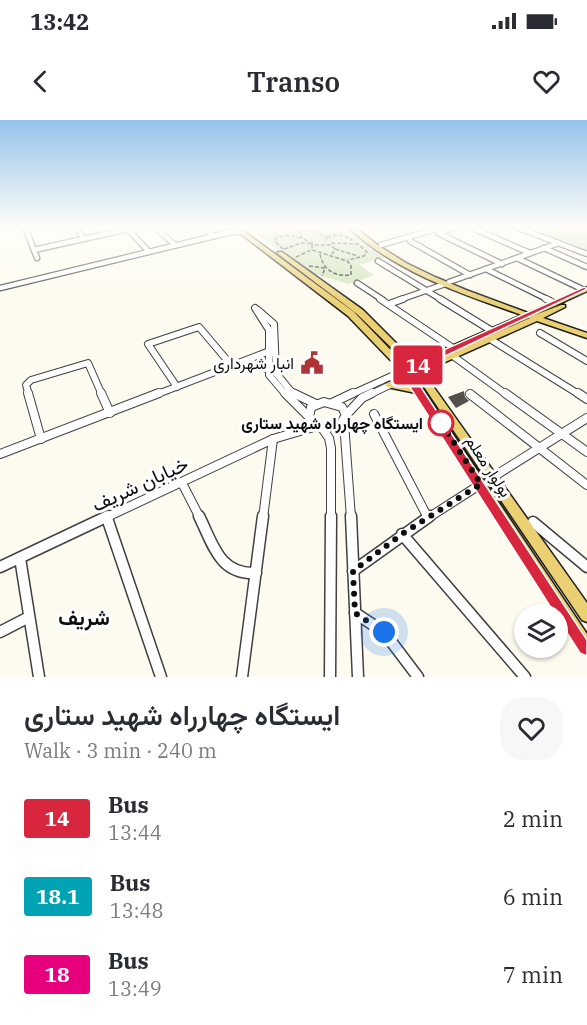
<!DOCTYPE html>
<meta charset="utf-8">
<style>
body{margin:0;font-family:"IBM Plex Serif",Vazirmatn,serif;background:#f7f7f7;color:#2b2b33;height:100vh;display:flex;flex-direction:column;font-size:22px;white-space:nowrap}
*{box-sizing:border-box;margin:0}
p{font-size:20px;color:#7c7c81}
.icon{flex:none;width:33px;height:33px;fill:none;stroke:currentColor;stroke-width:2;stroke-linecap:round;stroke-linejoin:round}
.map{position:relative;height:557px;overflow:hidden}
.details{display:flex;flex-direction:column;background:#fff;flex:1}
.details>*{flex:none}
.badge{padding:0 12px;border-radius:4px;font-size:21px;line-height:39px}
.controls{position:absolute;left:514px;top:484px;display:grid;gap:12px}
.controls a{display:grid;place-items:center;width:54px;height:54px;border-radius:50%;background:#fff;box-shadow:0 2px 4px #0004;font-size:30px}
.you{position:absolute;width:30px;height:30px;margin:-15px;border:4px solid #fff;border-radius:50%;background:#1a73e8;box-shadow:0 0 0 9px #1a73e833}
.map>.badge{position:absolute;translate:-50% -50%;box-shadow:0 0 0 3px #fff}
.round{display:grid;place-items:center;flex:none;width:63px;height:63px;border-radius:24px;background:#f7f7f7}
.headline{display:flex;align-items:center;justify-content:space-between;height:102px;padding:0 24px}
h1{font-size:28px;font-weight:600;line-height:45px}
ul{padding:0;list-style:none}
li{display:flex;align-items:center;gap:18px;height:78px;padding:0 24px}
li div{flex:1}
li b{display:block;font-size:22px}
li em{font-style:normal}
li .badge{min-width:66px;font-weight:700;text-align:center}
.status{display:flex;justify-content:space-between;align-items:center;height:42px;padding:0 30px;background:#fff;direction:ltr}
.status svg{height:16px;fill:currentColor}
header{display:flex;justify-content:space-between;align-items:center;height:78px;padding:0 24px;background:#fff;font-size:27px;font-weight:600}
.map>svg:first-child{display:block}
</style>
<div class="status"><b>13:42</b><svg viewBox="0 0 49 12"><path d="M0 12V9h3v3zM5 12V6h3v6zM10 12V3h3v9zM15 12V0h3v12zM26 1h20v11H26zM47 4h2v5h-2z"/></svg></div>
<header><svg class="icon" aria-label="back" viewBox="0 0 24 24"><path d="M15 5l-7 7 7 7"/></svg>Transo<svg class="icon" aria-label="heart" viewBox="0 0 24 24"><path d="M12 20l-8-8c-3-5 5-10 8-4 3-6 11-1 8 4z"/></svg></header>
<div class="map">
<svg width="587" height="557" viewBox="0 0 587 557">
<rect width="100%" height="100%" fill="#fdfbef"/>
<!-- green -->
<g fill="#d0e4bc">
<path d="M292,107h54l41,30 -28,8 15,10 -25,9 -37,-11 -55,-38z"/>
<path d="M527,107h60v23l-53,-21z"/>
</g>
<!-- building -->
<path fill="#544f4a" d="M464,271l1,6 4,4 -13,7 -8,-11z"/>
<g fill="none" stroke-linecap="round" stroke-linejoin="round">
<!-- minor-far3 casing -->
<g stroke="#404040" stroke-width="7">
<g id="minor-far3">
<path d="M25,107l12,31"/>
<path d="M76,107l8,12"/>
<path d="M126,107l23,25"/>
<path d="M155,107l20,18"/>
<path d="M202,107l12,9"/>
<path d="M470,107l60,26"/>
<path d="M516,107l71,27"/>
<path d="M438,113l64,31"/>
<path d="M438,113l19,-6"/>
<path d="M410,121l60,34"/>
<path d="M381,125l62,-18"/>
<path d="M544,128l43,19"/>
<path d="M34,130l94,-21"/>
<path d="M517,138l67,32"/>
<path d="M378,141l64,39"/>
<path d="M486,149l63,31"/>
<path d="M449,162l110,-39"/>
<path d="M357,163l26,17"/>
<path d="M0,168l231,-56h11"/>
<path d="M399,180l46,-16"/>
</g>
</g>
<!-- minor-far2 casing -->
<g stroke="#404040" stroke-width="8">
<g id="minor-far2">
<path d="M380,179l73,49"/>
<path d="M440,179l52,32"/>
<path d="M546,179l8,4"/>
<path d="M389,184l14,-5"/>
<path d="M255,188l14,22v45l17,20"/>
<path d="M258,190l16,14 2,49 18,22"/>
<path d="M540,213l47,28"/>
<path d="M490,219l90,56"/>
<path d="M453,236l54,39"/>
<path d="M251,242l16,7"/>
<path d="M177,267l-29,-43 51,-17 33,39"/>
<path d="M29,275l-3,-10 5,-5 57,-17 14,32"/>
<path d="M155,275l112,-43 6,1"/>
<path d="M350,275l55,-25"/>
<path d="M369,275l40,-19"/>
</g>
</g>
<!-- minor-far1 casing -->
<g stroke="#404040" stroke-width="10">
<g id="minor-far1">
<path d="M28,273l13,46"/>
<path d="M101,273l9,20"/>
<path d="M285,273l23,23"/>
<path d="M293,273l23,11"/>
<path d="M505,273l82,59"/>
<path d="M578,273l9,6"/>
<path d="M470,274l117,91"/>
<path d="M324,282l18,5 4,8 -6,10 -18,3 -13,-10 2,-11z"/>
<path d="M332,283l21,-10"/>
<path d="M374,294l54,104"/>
<path d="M346,295l16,-17 10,-5"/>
<path d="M344,302l7,96"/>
<path d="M322,308l7,10 2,10v70"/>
<path d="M0,334l159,-61"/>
<path d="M493,357l94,-59"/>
<path d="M182,363l18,35"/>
<path d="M105,398l168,-79 44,-13"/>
<path d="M263,398l10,-79"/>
<path d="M428,398l53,-34"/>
</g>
</g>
<!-- minor casing -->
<g stroke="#404040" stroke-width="13">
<g id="minor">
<path d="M199,396c14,28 20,59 57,57"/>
<path d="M351,396l7,161"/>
<path d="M107,398l54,159"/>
<path d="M533,402l54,45"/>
<path d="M402,414l123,143"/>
<path d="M20,438l19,119"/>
<path d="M0,447l108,-51"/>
<path d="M353,451l77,-55"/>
<path d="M355,493l29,19 34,45"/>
<path d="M0,512l29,-15"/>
<path d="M242,557l21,-161"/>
<path d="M330,557l1,-161"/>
</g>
</g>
<!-- major casing -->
<g stroke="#1e1e1e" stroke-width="3">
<path id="major" d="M232,107h6l116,85 53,55 2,-2 -52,-51 -79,-60v-2h4l81,58 36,36 19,7 13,2 91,-40c-60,-21 -127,-43 -174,-88h6l25,19 27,17 29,14 31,13 62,23 59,-26v4l-52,24 26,-10h4v2l-22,11 44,15v5l-50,-17 -114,51 164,231v19l-5,-2 -166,-245h-3l174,259v20l-5,-2 -166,-259 -29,-6 -1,-2 1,-2 3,-1 21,4 -9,-14 -54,-56zM529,198h1l-111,49zM406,234l17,5 -8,3z"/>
</g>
<!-- path -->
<g stroke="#2f2f2f" stroke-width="1.5" stroke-dasharray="4 2" stroke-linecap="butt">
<path d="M332,107l3,8"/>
<path d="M327,117l13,-2 12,4 -1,3"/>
<path d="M331,123l27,1 9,8 -3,4 -16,4"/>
<path d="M313,124l-11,-6 -3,-7 14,-1 14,8 -2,4"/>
<path d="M283,129l-8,-8 1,-3 9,-3 16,3"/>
<path d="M284,129l17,-6 10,1"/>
<path d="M335,129l23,7"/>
<path d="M320,134c3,16 15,23 31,21v-10l-4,-4 -35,-11v-5h18l5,4 -3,5"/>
<path d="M296,137l15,-7"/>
<path d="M309,146l16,2 -3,8"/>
</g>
<!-- minor-far3 -->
<use href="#minor-far3" stroke="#fff" stroke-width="4.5"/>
<!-- minor-far2 -->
<use href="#minor-far2" stroke="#fff" stroke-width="6"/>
<!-- minor-far1 -->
<use href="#minor-far1" stroke="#fff" stroke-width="8"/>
<!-- minor -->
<use href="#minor" stroke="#fff" stroke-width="10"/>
<!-- major -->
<use href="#major" fill="#ead072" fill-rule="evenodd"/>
</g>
<!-- sky -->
<linearGradient id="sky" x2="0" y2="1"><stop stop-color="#95c3eb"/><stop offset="0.58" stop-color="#fefdf8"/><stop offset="1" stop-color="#fefdf8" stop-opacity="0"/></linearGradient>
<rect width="587" height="185" fill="url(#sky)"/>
<!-- line -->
<path fill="#d7263d" stroke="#fff" stroke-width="1.5" d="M584,167l3,2 -176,83 176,268v16l-7,-3 -181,-283z"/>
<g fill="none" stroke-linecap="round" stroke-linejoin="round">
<!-- walk -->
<path stroke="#0d0d0d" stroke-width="6" stroke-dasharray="0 10.8" d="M384,512l-29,-19 -2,-42 49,-37 79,-50 -40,-61"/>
</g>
<!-- icons -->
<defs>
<g id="civic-bare" transform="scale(1.8)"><path d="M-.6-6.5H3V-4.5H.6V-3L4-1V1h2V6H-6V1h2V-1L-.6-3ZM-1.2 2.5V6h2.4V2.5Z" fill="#ae3437" stroke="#fff" stroke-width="2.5" paint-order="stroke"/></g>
</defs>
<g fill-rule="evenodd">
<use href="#civic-bare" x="312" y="243"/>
</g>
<!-- markers -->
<circle fill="#fff" stroke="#d7263d" stroke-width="3" cx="441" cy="303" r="12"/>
<g text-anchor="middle" stroke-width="6" stroke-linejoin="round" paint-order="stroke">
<!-- poi labels -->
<g font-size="16" fill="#0d0d0d" stroke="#fff" text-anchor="end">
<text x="294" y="249">انبار شهرداری</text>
</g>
<!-- stop labels -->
<g font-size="16" font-weight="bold" fill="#0d0d0d" stroke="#fff" text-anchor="end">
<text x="423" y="309">ایستگاه چهارراه شهید ستاری</text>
</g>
<!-- street labels -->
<g font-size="16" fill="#0d0d0d" stroke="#fff">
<text transform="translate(489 346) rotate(57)" y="6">بولوار معلم</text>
</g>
<!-- near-street labels -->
<g font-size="20" fill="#0d0d0d" stroke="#fff">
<text transform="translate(140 364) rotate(-25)" y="7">خیابان شریف</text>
</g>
<!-- near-neighbourhood labels -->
<g font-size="21" font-weight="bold" fill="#0d0d0d" stroke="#fff">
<text x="84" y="505">شریف</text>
</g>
</g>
</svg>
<div class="controls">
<a><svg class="icon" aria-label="layers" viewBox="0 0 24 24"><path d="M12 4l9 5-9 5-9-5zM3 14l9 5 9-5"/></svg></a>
</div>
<div class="you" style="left:384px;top:512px"></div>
<b class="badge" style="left:418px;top:245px;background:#d7263d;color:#fff">14</b>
</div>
<section class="details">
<div class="headline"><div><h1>ایستگاه چهارراه شهید ستاری</h1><p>Walk · 3 min · 240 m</p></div><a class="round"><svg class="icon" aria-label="heart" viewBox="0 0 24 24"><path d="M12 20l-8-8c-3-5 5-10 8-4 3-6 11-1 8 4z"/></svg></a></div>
<ul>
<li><span class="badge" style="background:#d7263d;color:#fff">14</span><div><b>Bus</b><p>13:44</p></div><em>2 min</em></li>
<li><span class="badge" style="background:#00a3b4;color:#fff">18.1</span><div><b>Bus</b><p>13:48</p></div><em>6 min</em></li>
<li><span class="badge" style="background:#e6007e;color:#fff">18</span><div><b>Bus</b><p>13:49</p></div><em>7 min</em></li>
</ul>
</section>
